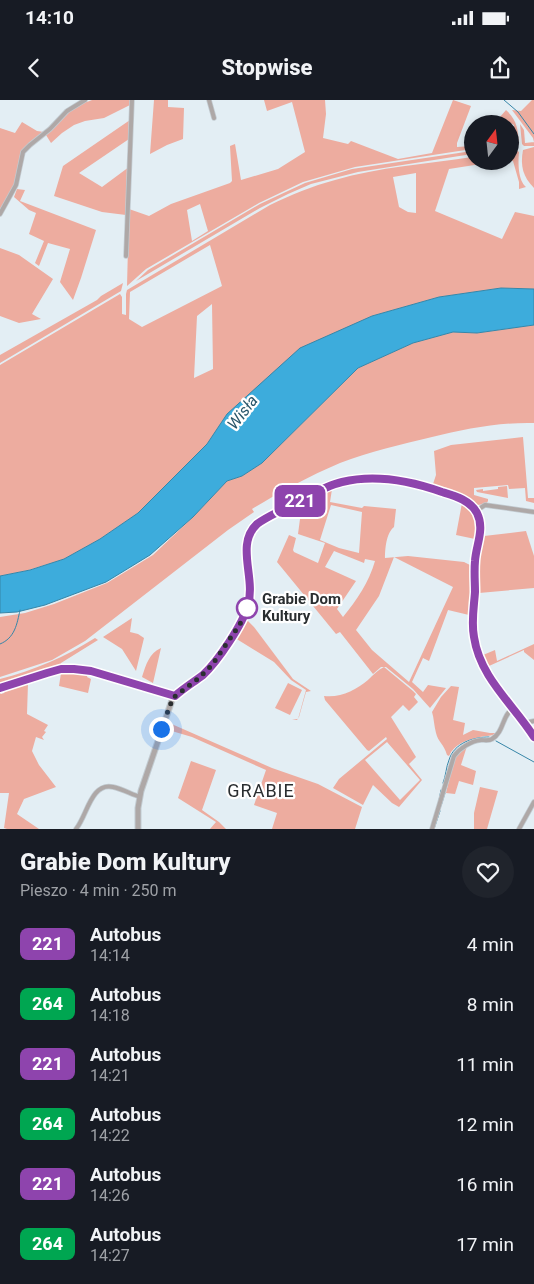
<!DOCTYPE html>
<html lang="pl">
<meta charset="utf-8">
<style>
body{margin:0;font-family:Roboto,sans-serif;background:#20242c;color:#f1f3f6;height:100vh;display:flex;flex-direction:column;font-size:19px;white-space:nowrap}
*{box-sizing:border-box;margin:0}
p{font-size:16px;color:#9ea1a6}
.icon{flex:none;width:28px;height:28px;fill:none;stroke:currentColor;stroke-width:2;stroke-linecap:round;stroke-linejoin:round}
.map{position:relative;height:729px;overflow:hidden}
.panel{display:flex;flex-direction:column;background:#171b24;flex:1}
.panel>*{flex:none}
.badge{padding:0 10px;border-radius:8px;font-size:18px;line-height:32px}
.needle{width:32px;rotate:15deg}
.controls{position:absolute;left:464px;top:15px;display:grid;gap:10px}
.controls a{display:grid;place-items:center;width:55px;height:55px;border-radius:50%;background:#171b24;box-shadow:0 2px 8px #0003;font-size:25px}
.you{position:absolute;width:25px;height:25px;margin:-12px;border:4px solid #fff;border-radius:50%;background:#1a73e8;box-shadow:0 0 0 8px #1a73e833}
.map>.badge{position:absolute;translate:-50% -50%;box-shadow:0 0 0 2px #fff}
.round{display:grid;place-items:center;flex:none;width:52px;height:52px;border-radius:26px;background:#20242c}
.headline{display:flex;align-items:center;justify-content:space-between;height:85px;padding:0 20px}
h1{font-size:24px;font-weight:800;line-height:38px}
ul{padding:0;list-style:none}
li{display:flex;align-items:center;gap:15px;height:60px;padding:0 20px}
li div{flex:1}
li b{display:block;font-size:19px}
li em{font-style:normal}
li .badge{min-width:55px;font-weight:700;text-align:center}
.status{display:flex;justify-content:space-between;align-items:center;height:35px;padding:0 25px;background:#171b24;direction:ltr}
.status svg{height:14px;fill:currentColor}
header{display:flex;justify-content:space-between;align-items:center;height:65px;padding:0 20px;background:#171b24;font-size:22px;font-weight:800}
.map>svg:first-child{display:block}
</style>
<div class="status"><b>14:10</b><svg viewBox="0 0 49 12"><path d="M0 12V9h3v3zM5 12V6h3v6zM10 12V3h3v9zM15 12V0h3v12zM26 1h20v11H26zM47 4h2v5h-2z"/></svg></div>
<header><svg class="icon" aria-label="back" viewBox="0 0 24 24"><path d="M15 5l-7 7 7 7"/></svg>Stopwise<svg class="icon" aria-label="share" viewBox="0 0 24 24"><path d="M12 15V3M7 8l5-5 5 5M5 13v7h14v-7"/></svg></header>
<div class="map">
<svg width="534" height="729" viewBox="0 0 534 729">
<rect width="100%" height="100%" fill="#e3eef4"/>
<!-- green -->
<g fill="#edac9f" fill-rule="evenodd">
<path d="M92,0h38v5l-26,13 -19,3 -11,4 -12,8 -11,10 -5,-8c9,-9 24,-28 34,-32 4,-1 8,-1 12,-3z"/>
<path d="M154,0h14v7l16,1 -1,31 -16,6 -17,9z"/>
<path d="M264,0h61l1,14 -3,24 25,6 3,-3 47,18 34,-6 21,-53 18,6 -14,37v4l15,-1v3l-117,18 -52,15 -44,21 -113,66 -19,17 2,-77 20,7 22,-12 59,-21 2,-2 -2,-35 5,-2 6,36 37,-11 27,-17 -13,-50 -25,9zM200,104l8,27 -16,10 -5,-31z"/>
<path d="M532,0h2v46h-10l-2,-2 -2,-20 4,6 1,13 9,-1 -1,-4 -21,-28 9,1z"/>
<path d="M506,10c11,10 12,19 13,34l-3,4 -6,-1v-6l4,-1v-15l-14,-8z"/>
<path d="M130,20l-1,19 -50,34 23,14 27,-20 -3,48 -24,-3 -48,-16 9,-30z"/>
<path d="M22,22l15,9 7,1 -22,20 -9,38 -13,23v-85l15,5z"/>
<path d="M534,47v41c-11,-11 -14,-22 -11,-38z"/>
<path d="M472,51v3l-114,18 -47,12 -23,10 -28,14 -124,73 12,-11 112,-66 45,-21 47,-14z"/>
<path d="M510,51l6,-1 3,2c-1,11 -1,28 7,35l-7,2v-7l-6,-21h-3z"/>
<path d="M472,57v4h28l-51,8 -14,42 67,28 13,-27 19,4v73l-33,-1 -62,9 -67,19 -145,98 -20,30 -69,69 -38,26 -36,20 -35,11 -29,6v-211l120,-71 2,3v17l4,1v-21l1,-4 143,-85c21,-10 42,-19 65,-25 44,-13 92,-16 137,-23zM416,73v40l-8,-1 -9,-5 -6,-30zM210,145l12,41 -80,41 -13,-8 1,-27zM212,204l1,65 -19,9 3,-62z"/>
<path d="M17,89l8,1 -5,11 76,29 -15,48 -8,22 -13,-18 10,-33 -22,-6 -9,23 -4,-3 9,-22 -15,-7 7,-21 -7,-3 -15,-13z"/>
<path d="M0,148l19,7 34,24 -21,35 9,5 -22,4 -19,-7z"/>
<path d="M123,183l-2,8 -121,72v-8l97,-55 4,-4z"/>
<path d="M534,225v98c-34,-1 -69,6 -102,14 -30,7 -63,15 -92,26 -31,13 -60,29 -88,46l2,3 -26,18 -143,111 -33,19 -52,17v-60l25,-4 29,-9 53,-21 46,-28 40,-38 34,-36 15,-5 20,-13 96,-95 55,-25 40,-11 24,1z"/>
<path d="M523,337l5,61h6v5l-8,-2 -1,-13 -16,1 -1,-4 -34,3v7l14,4v2l-2,3 -9,1 -20,-13 -24,-8 3,-9 -2,-24 17,-6z"/>
<path d="M507,386l1,12 -31,-6 -1,-2 7,-1v2l15,-2v-2z"/>
<path d="M332,389l-2,13 32,6 2,-2 32,3 -2,18c-8,6 -9,23 -9,31l23,-2 56,6 6,3 1,40 -2,10 -21,-5 -19,51 -6,-3 -11,24 11,10 5,-7 18,3 -16,20 -17,-19 -27,-22h-5l-8,7 -33,-42 -4,2 -59,-72 12,-27 7,3 -3,12 1,2 24,11 7,-20 -27,-9 2,-15 -20,-4zM331,405l31,7 -3,41 -20,-5 -19,-8zM334,451l30,12 1,-4 10,2c-6,21 -18,39 -32,56l-6,-8 19,-28 -31,-14zM394,457l59,30 -44,95 -37,-32 -16,-20 23,-34z"/>
<path d="M462,403c13,10 16,20 13,36l-19,-4z"/>
<path d="M526,431l8,25v32l-55,5 -1,-37 6,-20z"/>
<path d="M132,518l-2,14 8,2 6,4 -8,33 -14,-22 -19,-12z"/>
<path d="M247,520l7,7 39,52 18,12 -5,1 -7,25 -2,3 -5,-1h6l8,-29 -15,-10 -17,-18 -39,-24z"/>
<path d="M95,538l3,2 -37,23 -1,3 -60,18v-5c35,-9 65,-22 95,-41z"/>
<path d="M534,544v16l-10,-8v-2l-35,16 -6,-11 12,-5 2,11z"/>
<path d="M161,548l-8,35 -11,-6c4,-12 7,-24 19,-29z"/>
<path d="M384,567l29,24 3,3 -2,3 4,5 -9,9 -6,-6 -12,12 25,40 -7,7 13,16 -23,27 -7,-4 -19,-18 -10,20 -30,-17 6,-9 48,-40 -1,-2 -17,14 -2,-1 -42,-50 -1,-4c17,2 32,-6 44,-16 5,-5 10,-10 16,-13zM387,642l33,38 -20,20 -35,-40z"/>
<path d="M61,573l27,1 -1,3 4,2 -3,14 -29,-7z"/>
<path d="M28,583l-1,31 21,11 -4,6 2,1 -4,5 2,3 -8,-3 -4,14 7,14 17,22 -32,12 -7,15 22,15h-32l-3,-1 5,-35h-9v-101l1,2 3,-1 2,-4z"/>
<path d="M288,583l14,7 -12,25 -15,-7z"/>
<path d="M451,586l8,1 -6,33 12,3 -2,12 10,-5 17,3h6c-5,4 -9,2 -16,4 -12,2 -26,7 -31,19l-2,-1c-3,-11 -9,-13 -11,-22 -2,-7 -2,-15 -4,-21l9,-15z"/>
<path d="M167,622l105,46 46,16 44,23 -7,22h-83l5,-16 -23,-8 12,-35 -74,-33 -27,-8z"/>
<path d="M467,646l-6,19 15,6 -3,14 -14,-4 -4,13 -9,-1 8,-34z"/>
<path d="M191,661l25,9 -14,40 17,12 7,7h-16l6,-7 -38,-24z"/>
<path d="M480,687l18,4 -11,38h-13v-16z"/>
</g>
<!-- water -->
<path fill="#3dacdc" stroke="#3786a8" d="M501,188l33,1v36l-57,8 -24,-1 -40,11 -55,25 -96,95 -20,13 -15,5 -34,36 -43,38 -44,27 -61,23 -28,7 -17,1v-37l30,-6 34,-11 36,-20 38,-26 69,-69 20,-30 73,-66 72,-32 67,-19z"/>
<g fill="none" stroke-linecap="round" stroke-linejoin="round">
<!-- stream -->
<g stroke="#3786a8" stroke-width="1">
<path d="M504,0l14,12 16,22"/>
<path d="M0,544c15,-6 17,-20 20,-34"/>
<path d="M496,641l38,21"/>
<path d="M443,683c3,-7 3,-16 6,-23 5,-17 24,-23 40,-23"/>
<path d="M439,700l2,-10"/>
<path d="M441,706l4,-13"/>
<path d="M434,729l6,-18"/>
</g>
<!-- minor casing -->
<g stroke="#c2cbd1" stroke-width="5.5">
<g id="minor">
<path d="M209,0l5,18"/>
<path d="M0,114l16,-29 7,-33 7,-7 20,-16 17,-18 18,-11"/>
<path d="M126,156l6,-156"/>
<path d="M476,411l9,-6 49,7"/>
<path d="M525,623l9,-2"/>
<path d="M76,729c11,-13 15,-47 37,-42 9,2 18,7 27,10"/>
<path d="M432,729l22,-73c6,-8 17,-15 27,-16 4,0 8,1 11,-1 12,-7 10,-23 20,-30"/>
<path d="M519,729l15,-27"/>
</g>
</g>
<!-- tertiary casing -->
<g stroke="#c2cbd1" stroke-width="7">
<g id="tertiary">
<path d="M0,588l47,-15 14,-4h13l17,2 84,24"/>
<path d="M138,729v-21l3,-17 31,-91c7,-10 20,-16 29,-24 16,-13 40,-49 47,-68 8,-26 -10,-59 3,-78 8,-12 26,-17 38,-24 17,-8 34,-19 51,-24 19,-5 53,-5 72,0 11,2 22,7 32,10 13,5 28,9 34,23 7,14 -1,29 -3,44 -1,11 0,23 0,34 -1,15 -4,30 -1,45 7,41 40,67 60,99"/>
</g>
</g>
<!-- minor -->
<use href="#minor" stroke="#aea8a7" stroke-width="4"/>
<!-- tertiary -->
<use href="#tertiary" stroke="#aea8a7" stroke-width="5"/>
</g>
<g fill="none" stroke-linecap="round" stroke-linejoin="round">
<!-- line casing -->
<g stroke="#fff" stroke-width="11">
<path id="line" d="M0,588l47,-15 14,-4h13l17,2 84,25c9,-8 19,-14 28,-21 15,-14 40,-51 45,-70 8,-28 -13,-60 9,-81 11,-8 24,-13 36,-20 16,-8 32,-18 49,-22 33,-8 69,-1 100,10 13,4 28,8 35,21 8,16 -1,32 -2,48 -1,11 0,21 0,31 -1,15 -4,30 -1,45 6,41 40,68 60,100"/>
</g>
<!-- line -->
<use href="#line" stroke="#8e44ad" stroke-width="8"/>
<!-- walk -->
<path stroke="#2a2e30" stroke-width="5" stroke-dasharray="0 9" d="M161,629l12,-31 26,-20 13,-13 28,-41 8,-18 -1,2"/>
</g>
<!-- markers -->
<circle fill="#fff" stroke="#8e44ad" stroke-width="2.5" cx="247" cy="508" r="10"/>
<g text-anchor="middle" stroke-width="4.5" stroke-linejoin="round" paint-order="stroke">
<!-- stop labels -->
<g font-size="15" font-weight="bold" fill="#2a2e30" stroke="#fff" text-anchor="start">
<text x="262" y="504">Grabie Dom<tspan x="262" dy="17">Kultury</tspan></text>
</g>
<!-- water labels -->
<g font-size="16" font-style="italic" fill="#29566b" stroke="#fff">
<text transform="translate(242 312) rotate(-52)" y="6">Wisła</text>
</g>
<!-- quarter labels -->
<g font-size="18" letter-spacing="1" fill="#2a2e30" stroke="#fff">
<text x="261" y="697">GRABIE</text>
</g>
</g>
</svg>
<div class="controls">
<a><svg class="needle" viewBox="-14 -14 28 28"><path d="M0-13l5 13h-10z" fill="#e53935"/><path d="M0 13l5-13h-10z" fill="#9ea1a6"/></svg></a>
</div>
<div class="you" style="left:161px;top:629px"></div>
<b class="badge" style="left:300px;top:401px;background:#8e44ad;color:#fff">221</b>
</div>
<section class="panel">
<div class="headline"><div><h1>Grabie Dom Kultury</h1><p>Pieszo · 4 min · 250 m</p></div><a class="round"><svg class="icon" aria-label="heart" viewBox="0 0 24 24"><path d="M12 20l-8-8c-3-5 5-10 8-4 3-6 11-1 8 4z"/></svg></a></div>
<ul>
<li><span class="badge" style="background:#8e44ad;color:#fff">221</span><div><b>Autobus</b><p>14:14</p></div><em>4 min</em></li>
<li><span class="badge" style="background:#00a651;color:#fff">264</span><div><b>Autobus</b><p>14:18</p></div><em>8 min</em></li>
<li><span class="badge" style="background:#8e44ad;color:#fff">221</span><div><b>Autobus</b><p>14:21</p></div><em>11 min</em></li>
<li><span class="badge" style="background:#00a651;color:#fff">264</span><div><b>Autobus</b><p>14:22</p></div><em>12 min</em></li>
<li><span class="badge" style="background:#8e44ad;color:#fff">221</span><div><b>Autobus</b><p>14:26</p></div><em>16 min</em></li>
<li><span class="badge" style="background:#00a651;color:#fff">264</span><div><b>Autobus</b><p>14:27</p></div><em>17 min</em></li>
</ul>
</section>
